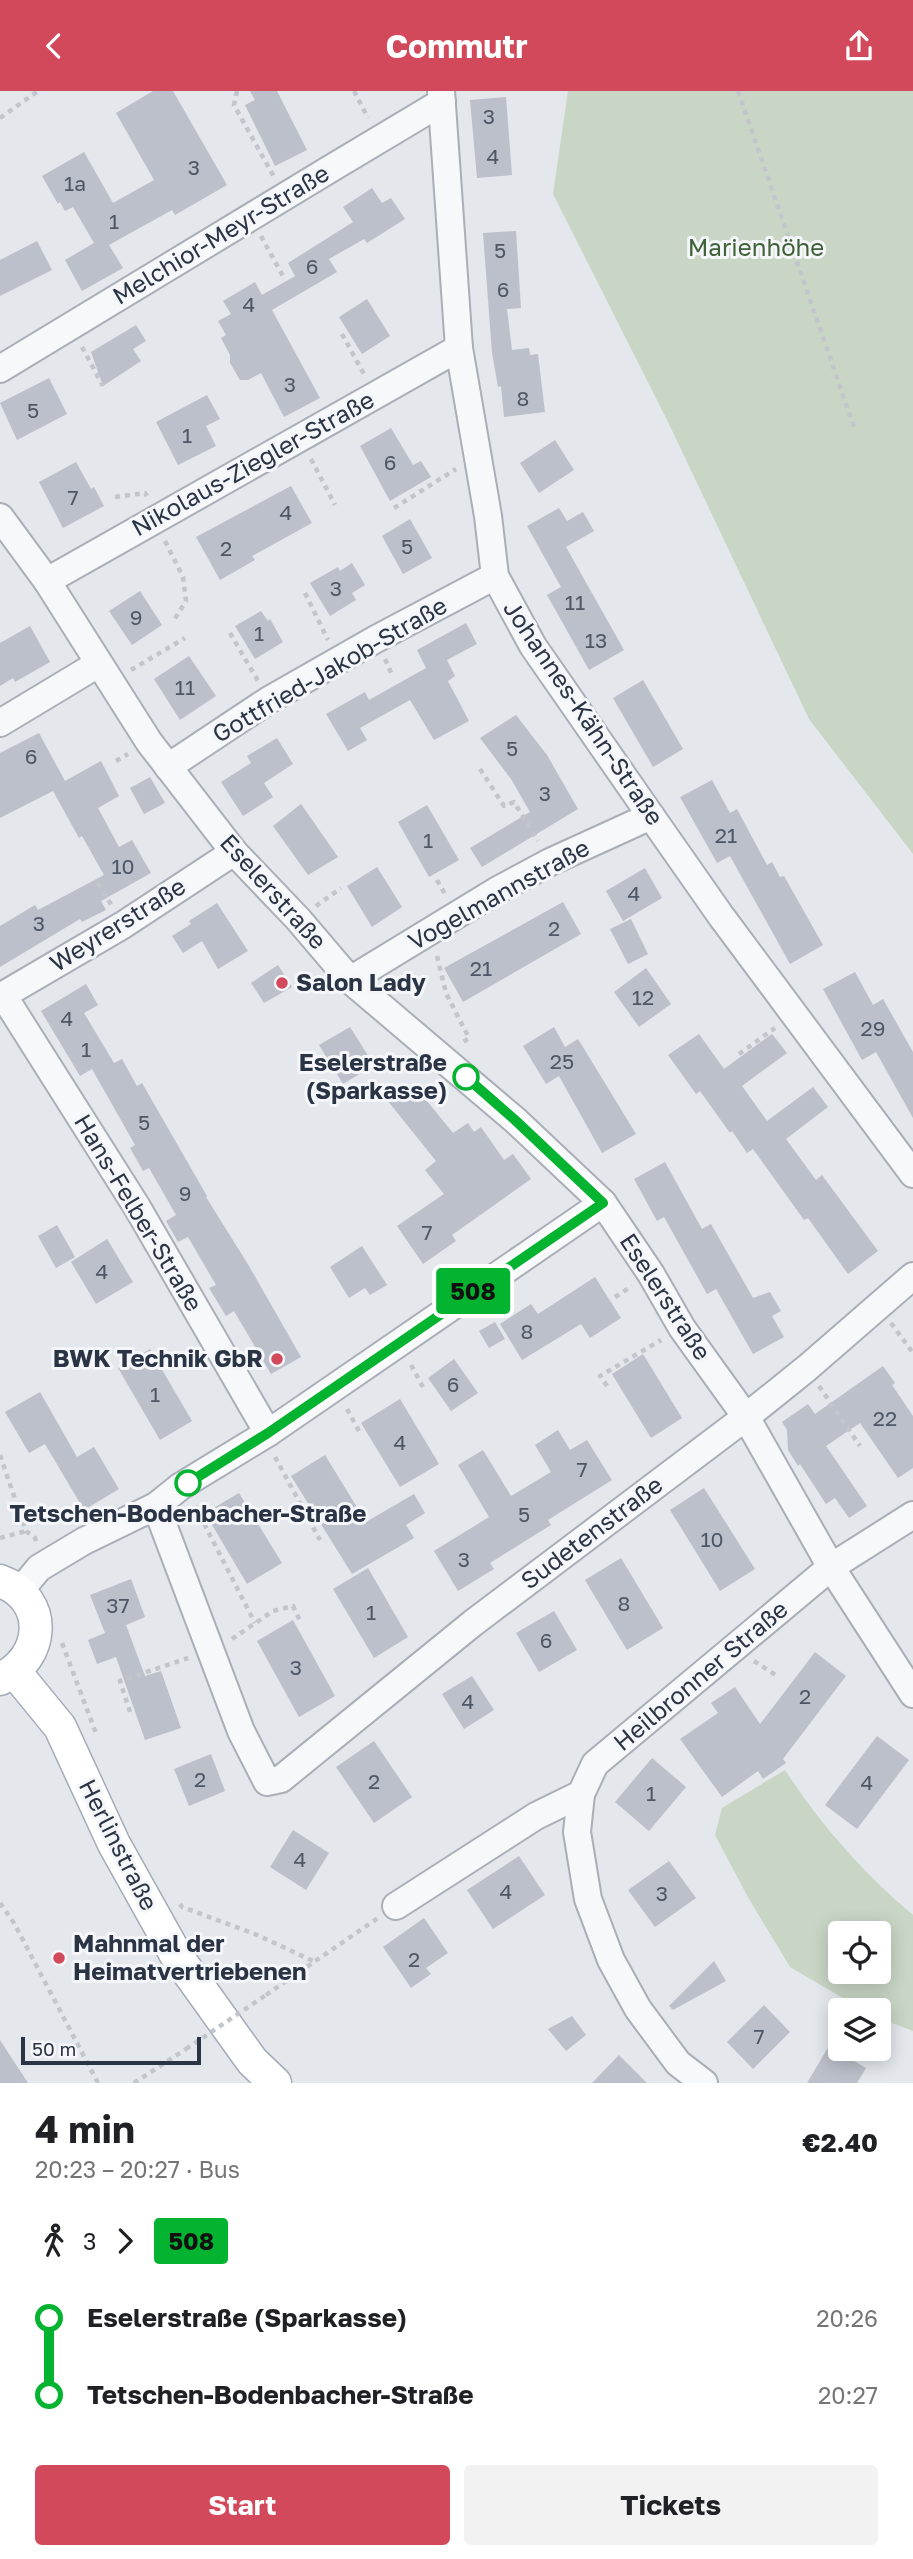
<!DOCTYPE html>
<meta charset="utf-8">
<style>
body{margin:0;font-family:"Golos Text",sans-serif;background:#f2f2f2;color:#202124;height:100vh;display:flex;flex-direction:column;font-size:26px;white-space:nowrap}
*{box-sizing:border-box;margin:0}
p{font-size:23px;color:#757577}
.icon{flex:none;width:38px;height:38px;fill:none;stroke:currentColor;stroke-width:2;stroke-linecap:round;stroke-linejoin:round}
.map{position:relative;height:1992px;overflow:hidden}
.side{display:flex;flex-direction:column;background:#fff;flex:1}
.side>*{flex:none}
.badge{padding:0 14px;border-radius:5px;font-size:24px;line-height:46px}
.controls{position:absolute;left:828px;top:1830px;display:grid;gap:14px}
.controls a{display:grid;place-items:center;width:63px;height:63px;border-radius:7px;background:#fff;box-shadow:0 4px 18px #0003;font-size:35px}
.scale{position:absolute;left:21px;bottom:18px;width:180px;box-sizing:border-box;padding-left:7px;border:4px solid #2b3445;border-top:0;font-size:19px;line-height:24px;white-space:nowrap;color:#2b3445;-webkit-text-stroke:5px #f4f6f9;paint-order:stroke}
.map>.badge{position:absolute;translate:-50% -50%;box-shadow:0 0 0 4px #fff}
.legs{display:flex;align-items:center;gap:10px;height:77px;padding:0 35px;font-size:23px}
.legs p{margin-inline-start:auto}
.headline{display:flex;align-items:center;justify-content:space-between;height:119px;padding:0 35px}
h1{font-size:38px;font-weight:700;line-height:52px}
.primary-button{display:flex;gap:14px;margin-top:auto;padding:14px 35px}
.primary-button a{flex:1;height:80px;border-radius:7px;background:#d1495b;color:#fff;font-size:28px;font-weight:700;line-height:80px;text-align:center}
.primary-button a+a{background:#f2f2f2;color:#202124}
ul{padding:0 35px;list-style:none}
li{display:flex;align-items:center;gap:24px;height:77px;font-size:26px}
li i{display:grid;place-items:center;width:10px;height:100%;margin:0 9px;background:currentColor}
li i::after{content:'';width:18px;height:18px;margin:-9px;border:5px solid;border-radius:50%;background:#fff}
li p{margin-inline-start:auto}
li:first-child i{background:linear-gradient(#0000 50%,currentColor 0)}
li:last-child i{background:linear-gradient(currentColor 50%,#0000 0)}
header{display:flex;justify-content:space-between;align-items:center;height:91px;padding:0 35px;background:#d1495b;color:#fff;font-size:32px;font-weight:700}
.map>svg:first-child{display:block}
</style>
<header><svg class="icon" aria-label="back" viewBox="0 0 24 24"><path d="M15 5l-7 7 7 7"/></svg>Commutr<svg class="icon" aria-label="share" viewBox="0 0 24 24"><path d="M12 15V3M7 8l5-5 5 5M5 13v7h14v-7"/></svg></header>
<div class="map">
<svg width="913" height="1992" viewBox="0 0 913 1992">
<rect width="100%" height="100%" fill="#e4e7ec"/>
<!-- green -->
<g fill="#c9d6c5" fill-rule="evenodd">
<path d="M568,0h345v763l-104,-135 -140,-295 -116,-230z"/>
<path d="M785,1679c35,54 78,103 128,145v116l-34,-13 -1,-7h-13l-75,-44 -41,-68 -34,-64 7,-27zM840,1843h38v38h-38z"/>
</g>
<!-- building -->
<g fill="#bbc0ca">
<path d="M153,0h20l54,94 -52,30 -3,-5 -63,35 14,23 -41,23 -17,-31 29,-17 -21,-36 -8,4 -5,-9 -2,2 -16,-28 42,-24 29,51 41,-23 -38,-67z"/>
<path d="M250,0h27l30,59 -32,16 -30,-61 10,-5z"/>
<path d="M506,6l6,78 -35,3 -7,-78z"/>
<path d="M372,97l10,15 9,-5 14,21 -38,24 -3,-4 -35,20 8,13 -65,38 48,88 -36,19 -23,-44 -13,7h-8l-10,-17v-8l-9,-17 5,-3 -8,-14 13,-7 -8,-13 32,-19 7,13 33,-19 -7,-13 65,-41 -10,-15z"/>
<path d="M516,140l5,77 -14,1 5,41 17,-2 1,7 8,-1 7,58 -41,5 -3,-31 -3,1 -6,-34 -9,-120z"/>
<path d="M37,150l15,29 -52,26v-36z"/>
<path d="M367,208l23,37 -28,18 -23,-37z"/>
<path d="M136,234l10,16 -13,8 8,12 -38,25 -12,-34z"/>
<path d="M49,287l18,36 -50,26 -17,-37z"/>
<path d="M207,304l13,24 -14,7 10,20 -38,19 -22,-43z"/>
<path d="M391,337l22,37 8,-4 10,16 -41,24 -30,-55z"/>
<path d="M555,349l19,30 -35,23 -19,-30z"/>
<path d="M76,371l15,27 3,-2 10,19 -41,22 -24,-46z"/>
<path d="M291,395l21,37 -60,33 3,4 -35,20 -24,-43z"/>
<path d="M559,417l8,13 16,-9 11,19 -28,16 58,103 -35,20 -42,-75 14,-8 -34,-61z"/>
<path d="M410,428l22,39 -29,16 -21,-38z"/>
<path d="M352,472l13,22 -13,8 4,7 -26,16 -20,-33 28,-16 2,4z"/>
<path d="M140,500l22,34 -30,20 -23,-34z"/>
<path d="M261,520l7,10 2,-2 13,23 -28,17 -20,-33z"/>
<path d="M466,532l11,21 -30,16 8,16 -7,5 21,40 -35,19 -24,-40 -50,28 7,12 -19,11 -22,-37 39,-22 4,8 57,-32 -9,-18z"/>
<path d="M30,535l20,36 -35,20 -2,-4 -13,8v-43z"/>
<path d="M189,565l27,40 -36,24 -26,-41z"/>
<path d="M643,589l40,69 -30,18 -40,-69z"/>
<path d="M516,624l31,40 31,54 -96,58 -12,-19 60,-36 -19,-33 -31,-41z"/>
<path d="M39,642l26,48 36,-20 18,35 -21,12 21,39 13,-7 19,33 -50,28 5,9 -24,12 -2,-3 -80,48v-41l35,-21 3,5 66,-35 -22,-39 -3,2 -26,-47 -53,27v-65z"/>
<path d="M277,647l16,26 -29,19 9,14 -30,19 -22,-34 30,-19 -4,-7z"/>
<path d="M150,686l15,26 -21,11 -14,-26z"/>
<path d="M712,689l18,33 7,-4 30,56 5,-3 8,15 4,-1 39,69 -33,19 -60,-108 -13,7 -37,-66z"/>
<path d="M301,713l37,53 -30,18 -35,-49z"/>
<path d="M427,714l32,55 -30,17 -31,-55z"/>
<path d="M377,776l25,40 -30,20 -25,-41z"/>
<path d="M645,777l17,30 -39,23 -17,-30z"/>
<path d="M563,811l18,32 -118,68 -19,-34z"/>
<path d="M217,812l31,48 -30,18 -16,-28 -19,12 -11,-17 19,-12 -2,-3z"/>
<path d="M631,828l17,35 -20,10 -18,-35z"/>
<path d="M278,874l14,22 -28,16 -13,-20z"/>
<path d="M646,877l25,36 -32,23 -25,-35z"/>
<path d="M855,881l18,33 10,-6 30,53v66l-37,-66 -14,8 -39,-71z"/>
<path d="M86,893l12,21 -14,8 30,50 8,-4 15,27 5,-3 65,113 -1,1 43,69 52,91 -30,17 -37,-63 -8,5 -17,-28 7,-3 -28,-48 -10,5 -12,-21 10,-6 -27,-47 -6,3 -13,-23 5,-3 -43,-76 -12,7 -39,-65z"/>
<path d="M350,936l24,38 -31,19 -24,-39z"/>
<path d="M554,936l11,20 13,-8 58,95 -34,19 -43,-77 -13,8 -23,-38z"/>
<path d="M699,943l25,35 48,-35 15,19 -45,33 25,35 46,-34 15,20 -42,32 30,41 6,-5 56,76 -30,23 -40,-56 -4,2 -51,-71 -6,4 -15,-22 -2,2 -30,-42 -4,3 -28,-39z"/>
<path d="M406,994h8l39,48 15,-10 6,9 7,-5 23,33 9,-6 18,25 -79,56 4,6 -33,23 -26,-38 47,-32 -19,-24 11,-9 -49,-61z"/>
<path d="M665,1071l37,67 9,-5 42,74 17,-6 11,19 -9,5 12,21 -31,17 -37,-65 -9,5 -43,-77 -7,4 -23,-42z"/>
<path d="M57,1134l18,32 -19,11 -18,-32z"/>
<path d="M107,1148l26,43 -37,22 -25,-42z"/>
<path d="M362,1155l25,39 -17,10 -5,-7 -16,10 -19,-31z"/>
<path d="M595,1186l26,41 -31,20 -9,-14 -59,36 -22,-36 31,-20 7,10z"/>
<path d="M495,1231l10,17 -16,9 -10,-17z"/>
<path d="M150,1258l42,72 -32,19 -42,-72z"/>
<path d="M643,1263l39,64 -31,20 -39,-64z"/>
<path d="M454,1268l24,34 -27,18 -23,-33z"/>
<path d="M883,1275l12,17 -3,2 21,31v52l-15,10 -38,-55 -34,23 41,60 -18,12 -14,-20 -9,6 -26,-40 -2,2 -10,-16 -1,-20 -5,-8 26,-18 7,10z"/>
<path d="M40,1301l37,65 17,-10 25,42 -35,21 -39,-66 -16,9 -24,-41z"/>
<path d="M400,1308l39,65 -39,23 -39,-64z"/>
<path d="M558,1339l12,20 17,-10 25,40 -64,40 3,5 -61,38 4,6 -36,22 -24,-40 55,-34 -31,-52 25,-15 28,46 40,-24 -16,-27z"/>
<path d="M325,1364l41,67 48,-28 11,19 -19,12 8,13 -62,36 -61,-98z"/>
<path d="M704,1397l51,81 -35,22 -50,-81z"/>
<path d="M239,1402l43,70 -35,21 -42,-71z"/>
<path d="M621,1467l42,70 -36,22 -42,-70z"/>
<path d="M368,1477l40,69 -34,21 -41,-69z"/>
<path d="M131,1488l14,38 -19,8 19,51 16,-5 20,57 -36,12 -29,-83 -19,7 -9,-24 17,-7 -15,-38z"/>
<path d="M554,1520l23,39 -38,22 -23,-39z"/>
<path d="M293,1529l42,76 -36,21 -42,-76z"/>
<path d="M815,1561l31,24 -63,83 3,4 -23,16 -5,-8 -36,26 -42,-58 38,-26 -7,-10 24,-16 25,37z"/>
<path d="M472,1585l22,34 -30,19 -22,-35z"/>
<path d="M877,1645l32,24 -52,69 -32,-24z"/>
<path d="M374,1650l38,56 -38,26 -38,-56z"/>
<path d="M211,1663l14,37 -36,15 -15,-37z"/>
<path d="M652,1667l34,29 -37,44 -34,-29z"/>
<path d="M293,1739l36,23 -23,37 -36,-23z"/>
<path d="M519,1765l26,39 -52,34 -26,-39z"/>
<path d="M669,1770l27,37 -41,29 -27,-37z"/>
<path d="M424,1827l24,35 -22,15 5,6 -20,14 -28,-41z"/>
<path d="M714,1870l12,20 -53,29 -4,-4z"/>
<path d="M764,1914l26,27 -37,37 -26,-27z"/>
<path d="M572,1925l14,19 -20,16 -18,-22z"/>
<path d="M0,1949l28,43h-28z"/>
<path d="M829,1955l37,22 -9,15h-50z"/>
<path d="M619,1964l28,28h-55z"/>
</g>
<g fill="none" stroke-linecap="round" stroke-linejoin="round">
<!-- minor casing -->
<g stroke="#a9aeb7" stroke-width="30">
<g id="minor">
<path d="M441,0l18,257 29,168 7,60 38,70 118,170 70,100 192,258"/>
<path d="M0,278c147,-89 294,-179 442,-267"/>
<path d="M0,426l47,64 102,161 85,110 64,67 52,61 165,140 88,83 48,71 31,54 64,89 85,150 82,127"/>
<path d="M47,490l412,-233"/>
<path d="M0,632l98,-59"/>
<path d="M168,676l101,-67 107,-61 119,-63"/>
<path d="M350,889l146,-89 54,-29 101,-46"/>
<path d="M3,904l134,212 131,226"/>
<path d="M0,906l123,-72 111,-73"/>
<path d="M156,1415l85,225 26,51 14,-3 192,-156 273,-206 61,-49 106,-92"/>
<path d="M19,1501l20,-24 45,-27 72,-35 25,-20 87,-53 335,-230"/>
<path d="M581,1703l-4,38 11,67 23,61 27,49 40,54 26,20"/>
<path d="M396,1815l140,-90 45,-22 14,-30 236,-197 82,-52"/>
</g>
</g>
<!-- major casing -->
<g stroke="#a3abb8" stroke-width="35">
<g id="major">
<path d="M0,1490c50,18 45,78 0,98"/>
<path d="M15,1581l45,55 54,117 62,111 76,106 23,22"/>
</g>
</g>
<!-- path -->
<g stroke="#c2c5cb" stroke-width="4.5" stroke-dasharray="5 5" stroke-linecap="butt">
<path d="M237,0l-3,14 40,72"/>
<path d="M354,0l14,27"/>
<path d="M738,0l117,339"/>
<path d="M0,27l38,-27"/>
<path d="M261,145l23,42"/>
<path d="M342,243l23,42"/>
<path d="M82,256l21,39"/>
<path d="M311,368l24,46"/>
<path d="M115,406l30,-4 2,3"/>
<path d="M394,417l62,-39"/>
<path d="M165,450l18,36 3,24 -12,19"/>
<path d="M305,502l23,47"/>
<path d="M230,542l28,48"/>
<path d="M385,568l8,18"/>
<path d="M131,579l54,-32"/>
<path d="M116,670l12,-7"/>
<path d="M480,678l24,37 10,-4 24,39"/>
<path d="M437,789l8,14"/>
<path d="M98,792l14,23"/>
<path d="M316,815l25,-18"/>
<path d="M437,865l9,37 23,45 -9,6"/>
<path d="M739,963l36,-26"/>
<path d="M615,1206l17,-11"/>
<path d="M891,1232l22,30"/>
<path d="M411,1274l13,24"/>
<path d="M607,1295l-7,-10 61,-36"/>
<path d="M819,1295l41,60"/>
<path d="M347,1318l13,24"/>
<path d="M0,1364l26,76 9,7 2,5"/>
<path d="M275,1366l45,83"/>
<path d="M195,1415l60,117"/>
<path d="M0,1447l26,-7"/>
<path d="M232,1548l41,-28 20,-5 7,15"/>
<path d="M62,1552l35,93"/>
<path d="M754,1570l23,15"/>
<path d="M130,1621l-10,-31 68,-23"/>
<path d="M0,1812l14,20 84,160"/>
<path d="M180,1813l2,3 73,27 58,27"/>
<path d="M266,1904l112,-77"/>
<path d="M134,1992l52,-34"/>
</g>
<!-- minor -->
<use href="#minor" stroke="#f7f8fa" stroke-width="26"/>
<!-- major -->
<use href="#major" stroke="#fff" stroke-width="32"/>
<!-- path-bridge -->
<path stroke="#c2c5cb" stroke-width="4.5" stroke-dasharray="5 5" stroke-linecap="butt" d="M186,1958l80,-54"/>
</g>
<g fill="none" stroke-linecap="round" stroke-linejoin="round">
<!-- line-1 casing -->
<g stroke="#fff" stroke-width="16">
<path id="line-1" d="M188,1392l80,-50 335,-230 -88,-83 -49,-43"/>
</g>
<!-- line-1 -->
<use href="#line-1" stroke="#04b431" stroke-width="10"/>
</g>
<!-- markers -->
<g fill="#d1495b" stroke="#f4f6f9" stroke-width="2.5">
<circle cx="282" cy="892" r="7"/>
<circle cx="277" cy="1268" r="7"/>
<circle cx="59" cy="1867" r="7"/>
</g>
<g fill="#fff" stroke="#04b431" stroke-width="3.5">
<circle cx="466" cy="986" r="12"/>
<circle cx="188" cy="1392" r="12"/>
</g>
<g text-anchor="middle" stroke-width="6" stroke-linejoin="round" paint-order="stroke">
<!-- number labels -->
<g font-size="21" fill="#4f5766">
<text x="489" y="33">3</text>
<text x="493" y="73">4</text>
<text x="194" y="84">3</text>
<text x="75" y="100">1a</text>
<text x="114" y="138">1</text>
<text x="500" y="167">5</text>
<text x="312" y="183">6</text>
<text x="503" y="206">6</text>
<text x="249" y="221">4</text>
<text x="290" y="301">3</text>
<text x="523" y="315">8</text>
<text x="33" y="327">5</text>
<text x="187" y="352">1</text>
<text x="390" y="379">6</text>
<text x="73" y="414">7</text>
<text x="286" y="429">4</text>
<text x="407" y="463">5</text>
<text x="226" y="465">2</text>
<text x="336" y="505">3</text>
<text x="575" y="519">11</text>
<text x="136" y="534">9</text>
<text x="259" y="550">1</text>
<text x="596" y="557">13</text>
<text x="185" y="604">11</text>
<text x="512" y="665">5</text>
<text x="31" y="673">6</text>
<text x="545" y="710">3</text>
<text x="726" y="752">21</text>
<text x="428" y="757">1</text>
<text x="123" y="783">10</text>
<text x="634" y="810">4</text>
<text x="39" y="840">3</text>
<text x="554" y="845">2</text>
<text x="481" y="885">21</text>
<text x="643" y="914">12</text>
<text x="67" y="935">4</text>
<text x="873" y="945">29</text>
<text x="86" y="966">1</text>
<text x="562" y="978">25</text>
<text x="144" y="1039">5</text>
<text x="185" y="1110">9</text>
<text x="427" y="1149">7</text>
<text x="102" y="1188">4</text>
<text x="527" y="1248">8</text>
<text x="453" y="1301">6</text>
<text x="155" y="1311">1</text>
<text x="885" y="1335">22</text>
<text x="400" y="1359">4</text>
<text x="582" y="1386">7</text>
<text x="524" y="1431">5</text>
<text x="712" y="1456">10</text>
<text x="464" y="1476">3</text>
<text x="624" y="1520">8</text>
<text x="118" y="1522">37</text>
<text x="371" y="1529">1</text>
<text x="546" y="1557">6</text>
<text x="296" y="1584">3</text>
<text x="805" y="1613">2</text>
<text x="468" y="1618">4</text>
<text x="200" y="1696">2</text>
<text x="374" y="1698">2</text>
<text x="867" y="1699">4</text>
<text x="651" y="1710">1</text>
<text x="300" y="1776">4</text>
<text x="506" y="1808">4</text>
<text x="662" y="1810">3</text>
<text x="414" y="1876">2</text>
<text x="759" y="1953">7</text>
</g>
<!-- street labels -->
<g font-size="24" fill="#2b3445" stroke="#f4f6f9">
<text transform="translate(221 144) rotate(-31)" y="8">Melchior-Meyr-Straße</text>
<text transform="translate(253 373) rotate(-29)" y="8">Nikolaus-Ziegler-Straße</text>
<text transform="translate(330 579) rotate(-30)" y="8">Gottfried-Jakob-Straße</text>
<text transform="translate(583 622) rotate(56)" y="8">Johannes-Kähn-Straße</text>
<text transform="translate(273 801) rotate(48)" y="8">Eselerstraße</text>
<text transform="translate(499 804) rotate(-29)" y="8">Vogelmannstraße</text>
<text transform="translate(118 834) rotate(-32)" y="8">Weyrerstraße</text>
<text transform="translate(138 1122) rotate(59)" y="8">Hans-Felber-Straße</text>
<text transform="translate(665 1206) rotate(57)" y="8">Eselerstraße</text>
<text transform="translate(592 1442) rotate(-37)" y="8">Sudetenstraße</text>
<text transform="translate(701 1585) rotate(-40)" y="8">Heilbronner Straße</text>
<text transform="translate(118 1754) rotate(63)" y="8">Herlinstraße</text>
</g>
<!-- park labels -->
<g font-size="24" fill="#3f6138" stroke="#f4f6f9">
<text x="756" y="165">Marienhöhe</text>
</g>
<!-- poi labels -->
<g font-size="24" font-weight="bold" fill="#2b3445" stroke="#f4f6f9" text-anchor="start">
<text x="296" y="900">Salon Lady</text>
<text x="263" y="1276" text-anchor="end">BWK Technik GbR</text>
<text x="73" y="1861">Mahnmal der<tspan x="73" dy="28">Heimatvertriebenen</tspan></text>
</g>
<!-- stop labels -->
<g font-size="24" font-weight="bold" fill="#2b3445" stroke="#f4f6f9" text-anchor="end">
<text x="447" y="980">Eselerstraße<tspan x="447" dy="28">(Sparkasse)</tspan></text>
<text x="188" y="1431" text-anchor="middle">Tetschen-Bodenbacher-Straße</text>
</g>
</g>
</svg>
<div class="controls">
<a><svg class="icon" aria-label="locate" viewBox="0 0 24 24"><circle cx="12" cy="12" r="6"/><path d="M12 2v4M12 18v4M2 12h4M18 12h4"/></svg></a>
<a><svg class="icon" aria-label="layers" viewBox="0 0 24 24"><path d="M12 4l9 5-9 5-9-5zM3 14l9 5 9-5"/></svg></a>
</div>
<div class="scale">50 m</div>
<b class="badge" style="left:473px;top:1200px;background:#04b431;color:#111">508</b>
</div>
<section class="side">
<div class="headline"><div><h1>4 min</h1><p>20:23 – 20:27 · Bus</p></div><b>€2.40</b></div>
<div class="legs"><svg class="icon" aria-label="walk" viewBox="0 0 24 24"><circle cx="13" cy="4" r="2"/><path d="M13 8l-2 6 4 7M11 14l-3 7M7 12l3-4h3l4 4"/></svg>3<svg class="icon" aria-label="forward" viewBox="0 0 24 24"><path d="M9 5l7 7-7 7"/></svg><b class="badge" style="background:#04b431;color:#111">508</b></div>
<ul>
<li><i style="color:#04b431"></i><b>Eselerstraße (Sparkasse)</b><p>20:26</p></li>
<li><i style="color:#04b431"></i><b>Tetschen-Bodenbacher-Straße</b><p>20:27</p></li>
</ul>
<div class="primary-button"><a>Start</a><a>Tickets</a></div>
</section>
